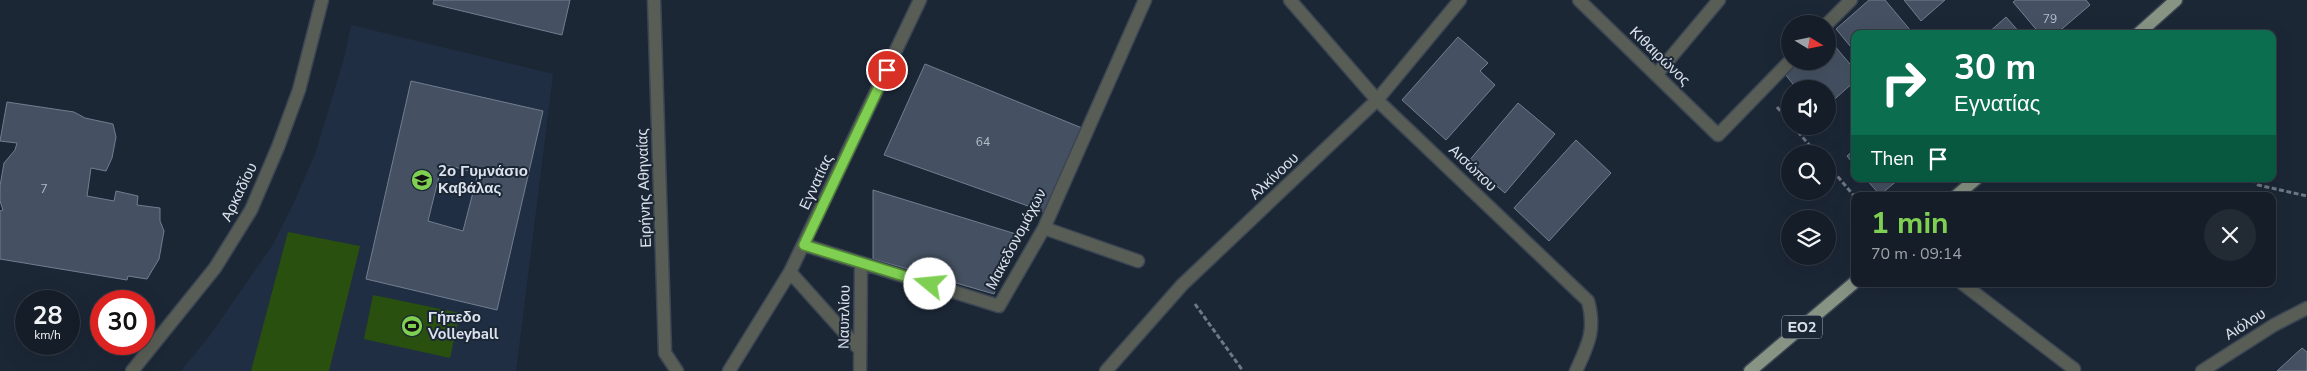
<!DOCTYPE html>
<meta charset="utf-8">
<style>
body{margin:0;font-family:"Nunito Sans",sans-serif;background:#222a34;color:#f1f3f6;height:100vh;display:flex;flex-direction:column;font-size:19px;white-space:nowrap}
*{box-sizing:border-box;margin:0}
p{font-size:16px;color:#9da2a8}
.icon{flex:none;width:28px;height:28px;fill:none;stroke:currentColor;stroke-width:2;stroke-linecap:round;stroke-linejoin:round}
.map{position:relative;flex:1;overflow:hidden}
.panel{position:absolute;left:1851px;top:192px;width:425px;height:95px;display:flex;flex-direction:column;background:#151d28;border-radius:10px;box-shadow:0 5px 20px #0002,0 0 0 1px #343b45}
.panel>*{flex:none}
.banner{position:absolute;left:1851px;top:30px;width:425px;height:152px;border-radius:10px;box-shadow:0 5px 20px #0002,0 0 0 1px #343b45;background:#0b6e4f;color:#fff;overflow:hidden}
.needle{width:32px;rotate:100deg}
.controls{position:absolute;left:1781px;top:15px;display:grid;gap:10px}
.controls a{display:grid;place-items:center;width:55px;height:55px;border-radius:50%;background:#151d28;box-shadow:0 5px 20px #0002,0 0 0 1px #343b45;font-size:25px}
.speed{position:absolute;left:15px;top:290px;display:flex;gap:10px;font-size:25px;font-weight:700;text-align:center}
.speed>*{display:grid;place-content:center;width:65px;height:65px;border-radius:50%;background:#151d28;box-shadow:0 5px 20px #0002,0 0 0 1px #343b45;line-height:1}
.speed small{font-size:12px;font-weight:400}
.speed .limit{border:8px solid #d22;background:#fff;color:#111}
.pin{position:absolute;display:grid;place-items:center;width:42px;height:42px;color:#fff;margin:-21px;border:2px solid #fff;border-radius:50%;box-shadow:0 1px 5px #0007}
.me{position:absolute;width:55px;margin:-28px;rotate:287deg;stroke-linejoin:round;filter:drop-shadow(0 0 4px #0008)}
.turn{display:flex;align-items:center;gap:18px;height:105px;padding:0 20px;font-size:22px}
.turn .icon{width:65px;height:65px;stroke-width:2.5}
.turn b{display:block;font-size:35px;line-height:42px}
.then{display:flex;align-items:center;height:48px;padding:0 20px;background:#0003;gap:10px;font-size:19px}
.round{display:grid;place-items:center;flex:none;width:52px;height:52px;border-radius:26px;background:#222a34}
.headline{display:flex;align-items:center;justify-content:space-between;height:85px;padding:0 20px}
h1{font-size:30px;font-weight:700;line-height:38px;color:#7fd052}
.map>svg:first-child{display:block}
.built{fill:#202e43}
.green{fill:#29500f}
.building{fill:#455162;stroke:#717e90;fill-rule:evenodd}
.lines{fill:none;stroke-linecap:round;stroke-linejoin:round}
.minor-casing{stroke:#3b4553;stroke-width:15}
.primary-casing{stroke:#3b4553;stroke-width:15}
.path{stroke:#6e7784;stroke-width:3;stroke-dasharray:5 2.5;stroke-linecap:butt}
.minor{stroke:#585d55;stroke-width:12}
.primary{stroke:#889483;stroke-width:12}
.route-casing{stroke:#538735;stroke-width:12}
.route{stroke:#7fd052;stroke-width:9}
.labels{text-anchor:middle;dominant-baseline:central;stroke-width:4;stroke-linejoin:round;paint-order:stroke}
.number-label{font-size:12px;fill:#b6beca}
.shield{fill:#1c2736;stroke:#a2aab6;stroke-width:1}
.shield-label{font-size:14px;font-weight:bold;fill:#dbe2ed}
.street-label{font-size:15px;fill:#dbe2ed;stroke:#1c2736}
.poi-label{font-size:15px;font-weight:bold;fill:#dbe2ed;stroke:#1c2736;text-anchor:start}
</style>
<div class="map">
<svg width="2307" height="371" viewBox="0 0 2307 371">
<rect width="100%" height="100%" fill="#1c2736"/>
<path class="built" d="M351,25L553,74L516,371H181L211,334L274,243L293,205L315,154L344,59Z"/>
<path class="green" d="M288,232L360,246L329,371H251Z
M373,295L460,313L450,358L364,339Z"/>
<path class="building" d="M434,0H570L562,35L433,4Z
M1869,0H1885L1911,31L1908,34H1855V52L1836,29Z
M1904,0H1945L1921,21Z
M2016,0H2086L2090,5L2056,34H2040L2013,2Z
M2006,17L2021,34H1987Z
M1458,37L1488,63L1480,71L1495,85L1446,140L1402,100Z
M1828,38L1855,70V81L1828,105V89H1797L1785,74L1800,61H1828Z
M925,64L1082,128L1045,212L884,155Z
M411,81L543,111L497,310L366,279ZM442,164L478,173L463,231L428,221Z
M7,102L74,112L85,118L113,124L116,137L112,158L106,171L91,168L87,196L114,201L116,191L138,196L137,205L160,208V221L164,231L159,259L147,279L128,276L127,280L0,259V211L3,210L0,201V186L4,163L15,150L17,143L0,141Z
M1518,103L1555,134L1505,193L1468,162Z
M1576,140L1611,173L1549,241L1514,208Z
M1855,149V166L1847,156Z
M1866,179H1899L1880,195Z
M873,190L1016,234L994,294L873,259Z
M2302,348L2307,352V371H2277Z"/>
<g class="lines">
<g class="minor-casing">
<path id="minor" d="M654,0L665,353L677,371
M1290,0L1377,100L1588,301C1596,330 1588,345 1576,371
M1579,0L1718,135L1790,61
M1827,24L1851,0
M1656,75L1719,0
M1044,228L1138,261
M804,245L999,306L1044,228L1145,0
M790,272L860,350
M1963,284L2074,369
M132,371L215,268L251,210L278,147L299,90L322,0
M729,371L790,272L920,0
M860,371L861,263
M1106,371L1182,285L1377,100L1460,0
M2202,371L2274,325L2307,308"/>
</g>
<g class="primary-casing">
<path id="primary" d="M2138,34L2176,0
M1956,196L1976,179
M1750,371L1855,282"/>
</g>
<path class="path" d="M1777,107L1790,123
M1793,126L1817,154
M1828,165L1855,197
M2252,179L2258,185L2307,196
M1195,304L1243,371"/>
<use href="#minor" class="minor"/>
<use href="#primary" class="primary"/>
</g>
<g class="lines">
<g class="route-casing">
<path id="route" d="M887,70L804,245L930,284"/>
</g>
<use href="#route" class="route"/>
</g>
<defs>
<g id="school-disc" transform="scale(1.125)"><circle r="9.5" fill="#7fd052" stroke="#1c2736"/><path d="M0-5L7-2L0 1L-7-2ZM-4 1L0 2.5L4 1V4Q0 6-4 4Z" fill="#111"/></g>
<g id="stadium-disc" transform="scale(1.125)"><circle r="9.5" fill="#7fd052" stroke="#1c2736"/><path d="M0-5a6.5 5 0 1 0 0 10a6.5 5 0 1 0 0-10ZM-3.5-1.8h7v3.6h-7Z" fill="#111"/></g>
</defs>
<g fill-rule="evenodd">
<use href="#school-disc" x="422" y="180"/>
<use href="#stadium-disc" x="412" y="326"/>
</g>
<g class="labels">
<g class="number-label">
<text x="2050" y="19">79</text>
<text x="983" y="142">64</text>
<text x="44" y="189">7</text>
</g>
<rect class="shield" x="1782" y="315.5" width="40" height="23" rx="4"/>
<g class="shield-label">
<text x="1802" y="327">ΕΟ2</text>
</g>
<g class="street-label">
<text transform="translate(1660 56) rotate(44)">Κιθαιρώνος</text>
<text transform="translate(1473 168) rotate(44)">Αισώπου</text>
<text transform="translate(1274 176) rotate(-43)">Αλκίνοου</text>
<text transform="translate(816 182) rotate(-65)">Εγνατίας</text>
<text transform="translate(644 188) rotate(-92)">Ειρήνης Αθηναίας</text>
<text transform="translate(239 192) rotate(-64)">Αρκαδίου</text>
<text transform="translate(1016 239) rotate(-62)">Μακεδονομάχων</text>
<text transform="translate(844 317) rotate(-89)">Ναυπλίου</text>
<text transform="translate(2245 324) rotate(-32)">Αιόλου</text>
</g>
<g class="poi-label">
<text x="438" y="171">2ο Γυμνάσιο<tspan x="438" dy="17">Καβάλας</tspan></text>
<text x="428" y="317">Γήπεδο<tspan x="428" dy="17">Volleyball</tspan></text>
</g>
</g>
</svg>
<div class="controls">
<a><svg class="needle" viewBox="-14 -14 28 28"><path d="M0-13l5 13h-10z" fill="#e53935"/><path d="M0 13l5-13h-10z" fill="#9da2a8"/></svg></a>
<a><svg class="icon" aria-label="sound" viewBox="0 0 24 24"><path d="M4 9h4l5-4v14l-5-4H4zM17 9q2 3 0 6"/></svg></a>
<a><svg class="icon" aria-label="search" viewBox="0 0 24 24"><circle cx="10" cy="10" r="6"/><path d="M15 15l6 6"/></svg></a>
<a><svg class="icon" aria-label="layers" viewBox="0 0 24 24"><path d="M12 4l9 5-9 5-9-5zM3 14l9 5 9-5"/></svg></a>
</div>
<div class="speed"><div>28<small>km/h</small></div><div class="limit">30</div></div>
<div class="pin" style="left:887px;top:70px;background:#d93025"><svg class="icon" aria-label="arrive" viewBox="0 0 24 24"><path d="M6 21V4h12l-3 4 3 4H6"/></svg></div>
<svg class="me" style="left:930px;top:284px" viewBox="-20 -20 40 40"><circle r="19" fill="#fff"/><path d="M0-13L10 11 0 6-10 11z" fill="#7fd052"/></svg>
<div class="banner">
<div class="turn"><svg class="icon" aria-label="right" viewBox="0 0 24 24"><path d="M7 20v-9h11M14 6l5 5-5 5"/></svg><div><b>30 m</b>Εγνατίας</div></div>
<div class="then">Then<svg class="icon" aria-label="arrive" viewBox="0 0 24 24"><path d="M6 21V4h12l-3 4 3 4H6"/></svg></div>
</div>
<section class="panel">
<div class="headline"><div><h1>1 min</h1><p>70 m · 09:14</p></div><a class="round"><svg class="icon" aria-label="close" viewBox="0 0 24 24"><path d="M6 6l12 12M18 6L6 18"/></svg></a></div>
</section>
</div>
